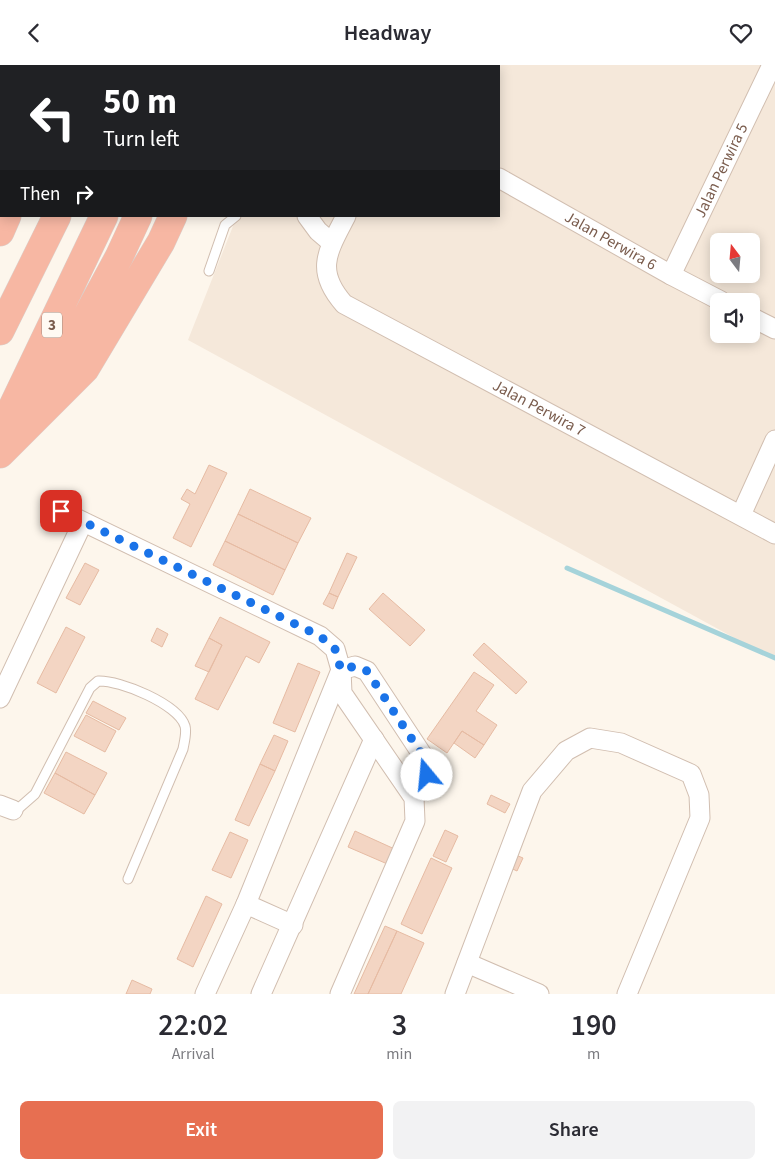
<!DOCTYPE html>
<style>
body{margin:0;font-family:"Source Sans 3",sans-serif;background:#f2f2f3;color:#2b2b33;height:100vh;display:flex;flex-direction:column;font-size:19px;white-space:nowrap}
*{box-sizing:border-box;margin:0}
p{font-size:16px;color:#7c7c81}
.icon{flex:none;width:28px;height:28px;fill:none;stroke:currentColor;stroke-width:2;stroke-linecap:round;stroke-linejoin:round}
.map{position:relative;height:929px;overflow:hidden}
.details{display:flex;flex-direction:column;background:#fff;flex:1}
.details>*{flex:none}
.top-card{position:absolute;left:0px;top:0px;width:500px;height:152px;box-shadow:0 2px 12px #0003;background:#202124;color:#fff;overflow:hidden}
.needle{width:32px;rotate:344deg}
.tools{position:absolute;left:710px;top:168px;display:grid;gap:10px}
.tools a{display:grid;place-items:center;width:50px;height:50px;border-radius:8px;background:#fff;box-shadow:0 2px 12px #0003;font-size:25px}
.pin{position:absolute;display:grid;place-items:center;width:42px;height:42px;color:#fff;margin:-21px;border-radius:10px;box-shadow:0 2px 8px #0006}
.me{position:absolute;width:55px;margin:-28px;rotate:343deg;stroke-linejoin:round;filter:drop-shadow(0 0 4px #0008)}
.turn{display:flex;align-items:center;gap:18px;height:105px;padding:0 20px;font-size:22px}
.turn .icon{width:65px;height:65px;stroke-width:2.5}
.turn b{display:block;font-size:35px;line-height:42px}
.then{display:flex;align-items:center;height:48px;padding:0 20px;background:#0003;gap:10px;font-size:19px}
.eta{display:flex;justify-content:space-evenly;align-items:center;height:85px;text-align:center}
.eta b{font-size:30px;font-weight:600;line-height:35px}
.button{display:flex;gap:10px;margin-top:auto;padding:10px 20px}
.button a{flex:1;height:58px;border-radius:8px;background:#e76f51;color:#fff;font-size:20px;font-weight:600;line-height:58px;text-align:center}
.button a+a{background:#f2f2f3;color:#2b2b33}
header{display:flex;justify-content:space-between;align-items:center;height:65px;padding:0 20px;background:#fff;font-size:22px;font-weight:600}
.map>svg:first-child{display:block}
.residential{fill:#f5e8da;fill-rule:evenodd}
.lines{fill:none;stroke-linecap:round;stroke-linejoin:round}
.stream{stroke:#a5d3da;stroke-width:5}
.building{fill:#f3d5c3;stroke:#e6bba3}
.lane-casing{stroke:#d1beb0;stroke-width:11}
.street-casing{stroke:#d1beb0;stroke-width:21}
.highway-casing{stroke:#dad1cd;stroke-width:29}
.lane{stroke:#fff;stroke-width:9}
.street{stroke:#fff;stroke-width:19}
.highway{stroke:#f7b7a3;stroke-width:28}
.route{stroke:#1a73e8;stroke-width:9;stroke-dasharray:0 16.2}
.labels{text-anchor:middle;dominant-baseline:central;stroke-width:4.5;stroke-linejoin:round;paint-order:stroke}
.shield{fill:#fffaf3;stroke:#a28b7f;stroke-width:1}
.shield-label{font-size:15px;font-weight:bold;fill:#7a5c4d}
.street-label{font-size:16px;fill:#7a5c4d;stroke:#fffaf3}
</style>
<header><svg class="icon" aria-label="back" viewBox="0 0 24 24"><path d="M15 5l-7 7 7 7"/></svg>Headway<svg class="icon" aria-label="heart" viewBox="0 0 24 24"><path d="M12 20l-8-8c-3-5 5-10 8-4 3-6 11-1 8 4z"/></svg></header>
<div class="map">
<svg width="775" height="929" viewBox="0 0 775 929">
<rect width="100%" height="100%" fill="#fdf6ec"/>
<path class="residential" d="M327,0H775V595L188,275L237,151H499V1H325ZM719,176H751V209H719ZM719,236H751V269H719Z"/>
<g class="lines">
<path class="stream" d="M567,503L775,593"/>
</g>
<path class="building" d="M209,400L227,408L191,482L173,473L190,439L181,434L187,424L195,429Z
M250,424L311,453L298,478L238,449Z
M238,449L298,478L285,505L225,476Z
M225,476L285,505L273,530L213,500Z
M347,488L357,492L338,532L329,528Z
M85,498L99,505L80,540L66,533Z
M329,528L338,532L333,544L323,539Z
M383,528L425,565L410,581L369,544Z
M220,552L270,577L259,598L246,591L218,645L195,634L222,580L209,573Z
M66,562L85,572L56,628L37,618Z
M157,563L168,569L162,582L151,576Z
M209,573L222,580L209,607L195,601Z
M484,578L527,617L516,629L473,590Z
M298,598L320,607L295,667L273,658Z
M474,607L494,620L476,646L497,660L484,680L462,666L447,688L427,674Z
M93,636L126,653L119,665L86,648Z
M86,650L116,666L105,687L74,671Z
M462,666L484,680L475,693L454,678Z
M274,670L288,676L275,706L260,699Z
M66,687L107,708L95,730L55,708Z
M260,699L275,706L249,761L235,755Z
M55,708L95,730L84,749L44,728Z
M491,730L510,739L505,748L487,739Z
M445,765L458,771L446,797L433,791Z
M355,766L399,786L392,801L348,782Z
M230,767L248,775L231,813L212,805Z
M511,788L523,793L517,806L506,801Z
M431,793L452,803L422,869L401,859Z
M206,831L222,839L193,902L177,894Z
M385,861L397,866L368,929H354Z
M397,866L424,878L401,929H368Z
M132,915L152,924L150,929H126Z"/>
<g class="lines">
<g class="lane-casing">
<path id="lane" d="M209,206L225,160L236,151
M13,745L19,743L35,729L90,623L98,616C120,615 178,639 185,661C187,668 184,678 183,684L128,814"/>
</g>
<g class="street-casing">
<g id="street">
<path d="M42,1L43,0"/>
<path d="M0,76H1"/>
<path id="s1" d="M499,113L671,210L721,236"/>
<path d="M307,151L318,166L332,178"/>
<path id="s2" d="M346,151C328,186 314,205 344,239L775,469"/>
<path id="s3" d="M671,210L772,0"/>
<path d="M751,252L775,264"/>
<path d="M61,446L320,571L335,584L341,605L342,628L414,733L415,756L340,929"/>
<path d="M741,450L775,375"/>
<path d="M0,633L83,457"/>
<path d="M0,740L13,745"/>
<path d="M246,839L293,860"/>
<path d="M467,898L539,929"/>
<path d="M205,929L246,839L341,605L355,601L367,606L423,691L427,710L414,733"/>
<path d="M261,929L374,674"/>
<path d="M455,929L532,726L566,686L590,673L621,678L691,709L699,730L700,753L627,929"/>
</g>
</g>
<g class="highway-casing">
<path id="highway" d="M73,1V0
M131,1L132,0
M176,1L177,0
M211,1V0
M242,1V0
M279,1L280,0
M0,167L7,151
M0,266L57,151
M37,333L60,301L119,192L138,151
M0,368L104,151
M0,389L85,304L161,177L173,151"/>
</g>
<use href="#lane" class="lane"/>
<use href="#street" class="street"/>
<use href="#highway" class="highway"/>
</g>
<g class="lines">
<path class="route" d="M61,446L320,571L335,584L341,605L355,601L367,606L423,691L427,710"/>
</g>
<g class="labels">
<rect class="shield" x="42" y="247.5" width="20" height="25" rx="4"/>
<g class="shield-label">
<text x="52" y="260">3</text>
</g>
<g class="street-label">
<text stroke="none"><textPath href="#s3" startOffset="116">Jalan Perwira 5</textPath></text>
<text stroke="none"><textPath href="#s1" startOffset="128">Jalan Perwira 6</textPath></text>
<text stroke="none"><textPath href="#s2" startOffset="318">Jalan Perwira 7</textPath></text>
</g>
</g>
</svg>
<div class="tools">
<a><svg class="needle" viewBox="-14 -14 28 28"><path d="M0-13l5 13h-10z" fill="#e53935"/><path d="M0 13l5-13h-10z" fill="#7c7c81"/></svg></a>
<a><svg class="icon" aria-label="sound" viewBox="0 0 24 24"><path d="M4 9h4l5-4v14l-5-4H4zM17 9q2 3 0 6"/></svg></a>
</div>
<div class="pin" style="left:61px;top:446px;background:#d93025"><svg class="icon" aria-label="arrive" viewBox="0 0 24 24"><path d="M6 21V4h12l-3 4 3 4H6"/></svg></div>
<svg class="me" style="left:427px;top:710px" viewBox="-20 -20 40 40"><circle r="19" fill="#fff"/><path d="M0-13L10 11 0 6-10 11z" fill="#1a73e8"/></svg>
<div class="top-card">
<div class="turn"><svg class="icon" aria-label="left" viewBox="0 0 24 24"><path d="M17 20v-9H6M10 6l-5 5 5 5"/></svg><div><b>50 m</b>Turn left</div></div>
<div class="then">Then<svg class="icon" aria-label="right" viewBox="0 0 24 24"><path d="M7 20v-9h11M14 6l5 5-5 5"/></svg></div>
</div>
</div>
<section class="details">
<div class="eta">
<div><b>22:02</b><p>Arrival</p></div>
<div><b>3</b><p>min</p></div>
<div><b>190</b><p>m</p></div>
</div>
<div class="button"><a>Exit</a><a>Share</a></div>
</section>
